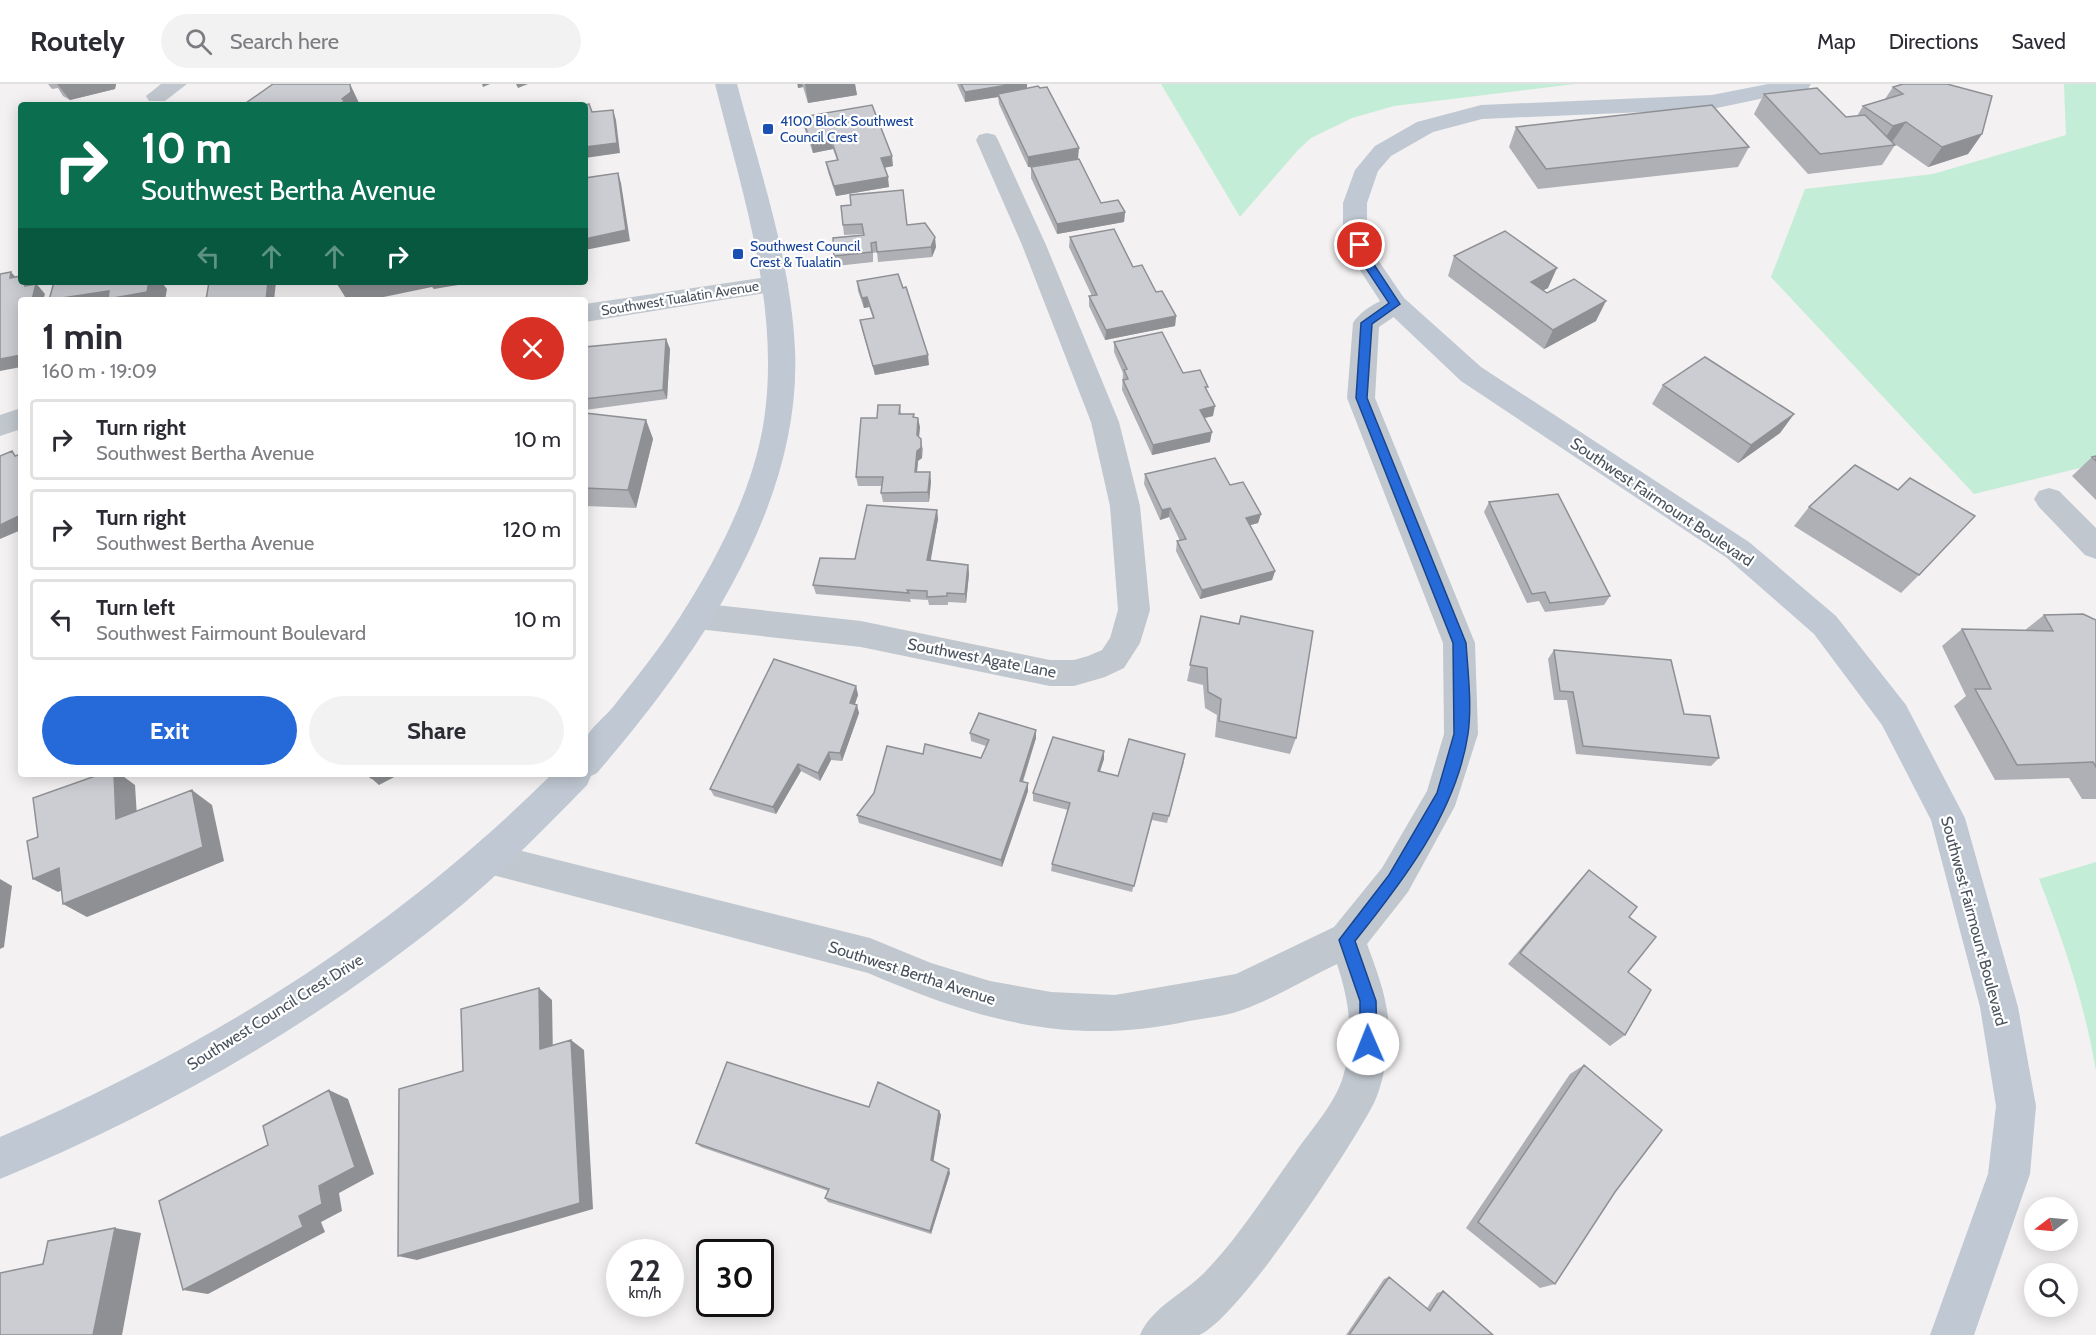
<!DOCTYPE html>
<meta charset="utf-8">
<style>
body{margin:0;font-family:Cabin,sans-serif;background:#f2f2f3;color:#2b2b33;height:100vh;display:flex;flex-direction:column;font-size:22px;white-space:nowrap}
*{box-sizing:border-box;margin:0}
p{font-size:20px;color:#7c7c81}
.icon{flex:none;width:33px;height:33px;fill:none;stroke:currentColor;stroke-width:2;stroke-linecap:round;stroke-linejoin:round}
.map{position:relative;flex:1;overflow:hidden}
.panel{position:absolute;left:18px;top:213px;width:570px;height:480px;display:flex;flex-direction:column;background:#fff;border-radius:6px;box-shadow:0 3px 15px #0003}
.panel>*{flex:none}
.banner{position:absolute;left:18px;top:18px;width:570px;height:183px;border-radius:6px;box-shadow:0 3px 15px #0003;background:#0b6e4f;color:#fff;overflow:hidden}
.needle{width:39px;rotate:254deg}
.fabs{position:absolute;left:2024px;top:1113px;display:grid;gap:12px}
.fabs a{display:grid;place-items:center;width:54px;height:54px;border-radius:50%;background:#fff;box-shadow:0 3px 15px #0003;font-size:30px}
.speed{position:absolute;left:606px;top:1155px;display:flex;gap:12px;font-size:30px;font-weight:700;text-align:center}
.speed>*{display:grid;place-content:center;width:78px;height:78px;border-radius:50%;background:#fff;box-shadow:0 3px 15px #0003;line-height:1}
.speed small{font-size:15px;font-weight:400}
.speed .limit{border:3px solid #111;border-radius:9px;background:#fff;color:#111}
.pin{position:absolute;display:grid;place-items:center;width:51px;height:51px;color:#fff;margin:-26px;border:3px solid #fff;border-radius:50%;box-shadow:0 2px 6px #0007}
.me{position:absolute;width:66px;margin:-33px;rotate:359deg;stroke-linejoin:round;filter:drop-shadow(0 0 4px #0008)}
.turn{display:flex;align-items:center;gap:21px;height:126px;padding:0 24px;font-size:27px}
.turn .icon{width:78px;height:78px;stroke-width:2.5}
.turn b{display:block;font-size:42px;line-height:51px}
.lanes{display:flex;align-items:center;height:57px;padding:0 24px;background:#0003;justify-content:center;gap:30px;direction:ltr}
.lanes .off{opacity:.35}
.round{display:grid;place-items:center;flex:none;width:63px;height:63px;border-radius:32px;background:#f2f2f3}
.summary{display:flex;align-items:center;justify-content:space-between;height:102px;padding:0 24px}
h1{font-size:36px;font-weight:700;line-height:45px}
.cta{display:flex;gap:12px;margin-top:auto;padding:12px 24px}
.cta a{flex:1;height:69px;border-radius:36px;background:#266ad9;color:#fff;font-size:24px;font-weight:700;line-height:69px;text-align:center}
.cta a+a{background:#f2f2f3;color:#2b2b33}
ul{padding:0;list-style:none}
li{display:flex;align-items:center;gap:18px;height:81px;margin:0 12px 9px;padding:0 12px;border:3px solid #e1e1e2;border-radius:6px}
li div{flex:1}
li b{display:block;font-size:22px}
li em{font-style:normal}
header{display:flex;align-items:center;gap:36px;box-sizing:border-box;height:84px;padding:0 30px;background:#fff;border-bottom:2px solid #e1e1e2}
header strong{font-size:28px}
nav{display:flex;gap:33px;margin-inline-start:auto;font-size:21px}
.search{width:420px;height:54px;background:#f2f2f3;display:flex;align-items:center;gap:15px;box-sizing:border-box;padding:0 21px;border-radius:33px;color:#7c7c81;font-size:22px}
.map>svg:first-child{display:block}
.green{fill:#c3edd6}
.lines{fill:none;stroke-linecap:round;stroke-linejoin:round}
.street{fill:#c0c7ce;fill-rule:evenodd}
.secondary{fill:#c0c8d3;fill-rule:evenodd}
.wall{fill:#afb0b5}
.shaded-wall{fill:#8e9094}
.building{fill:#cbcdd3;stroke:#8e9094;stroke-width:1.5}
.route{fill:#266ad9;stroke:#19458d;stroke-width:1.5}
.transit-dot{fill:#1a4fb4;stroke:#fff;stroke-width:2}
.labels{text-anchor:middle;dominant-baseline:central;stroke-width:4.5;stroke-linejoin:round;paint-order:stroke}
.far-transit-label{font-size:14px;fill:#164399;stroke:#fff;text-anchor:start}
.far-street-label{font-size:14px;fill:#4a535d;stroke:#fff}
.street-label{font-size:16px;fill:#4a535d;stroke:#fff}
</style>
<header>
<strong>Routely</strong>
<div class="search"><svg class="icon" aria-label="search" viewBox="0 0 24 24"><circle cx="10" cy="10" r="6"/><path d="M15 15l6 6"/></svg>Search here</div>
<nav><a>Map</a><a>Directions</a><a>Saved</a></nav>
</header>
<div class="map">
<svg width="2096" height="1251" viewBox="0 0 2096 1251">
<rect width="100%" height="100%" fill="#f3f1f1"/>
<path class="green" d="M1161,0H1575L1394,22L1352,34L1311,54L1298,66L1240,133Z
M2064,0H2096V380L1974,410L1771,193L1805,105L1933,90L2066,51Z
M2096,778V987C2085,921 2064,858 2039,795Z"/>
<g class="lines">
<path class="street" d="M161,0H187L165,17H149L146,12Z
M987,49L995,51L998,56L1046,161L1119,338L1140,422L1150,526L1140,559L1124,584L1105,593L1074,602H1050L861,563L697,545L686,541L681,532L686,523L697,519L861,537L1050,576H1074L1088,572L1102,566L1110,554L1118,526L1110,422L1091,338L1022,161L976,56L979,51Z
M775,192L784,194L788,200L784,206L585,238V220Z
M1395,212L1404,214L1408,220L1404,226L1379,243L1375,314L1475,559L1478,650L1455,722L1408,808L1367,860C1379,893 1392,925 1388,961C1386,980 1382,1002 1374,1019C1352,1062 1239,1235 1199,1251C1188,1251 1154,1251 1140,1251C1151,1224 1183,1210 1204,1189C1239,1153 1266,1109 1295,1069C1310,1047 1333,1022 1342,996C1355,955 1350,920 1337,880C1306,895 1275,914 1242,926C1226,932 1207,934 1189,937C1069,963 978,936 868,889L477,787L472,775L477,763L490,759L870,854L931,879L990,897L1051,908L1115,911L1236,890L1334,843L1382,784L1427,707L1444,650L1443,559L1347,314L1353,239C1361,226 1381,215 1395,212Z
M21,324V345L0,352V331Z
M2049,404L2059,407L2096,444V475L2085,471L2039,423L2034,415L2039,407Z"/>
<path class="secondary" d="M715,0H737C760,87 791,176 795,266C802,424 695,575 597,689L591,692L587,701C547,742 507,783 463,820C324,935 166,1026 0,1095V1053C207,964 392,849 552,690H585C585,680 582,662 586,654C591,643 605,633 613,623C636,594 660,564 680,533C720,470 759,395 766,320C777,212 741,104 715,0Z
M1768,0H1811L1808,5L1712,25L1482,35L1433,48L1391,72L1378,87L1367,119V148L1376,173L1404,214L1481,283L1749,458L1836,532L1906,621L1965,734L2018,923L2036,1022L2030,1090L1974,1251H1930L1988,1090L1996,1022L1980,923L1931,736L1882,641L1814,550L1727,474L1461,297L1386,226L1352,174L1343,148V119L1355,86L1375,62L1417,38L1481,21L1712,11Z"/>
</g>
<path class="wall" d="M48,0H116L115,5L70,16L63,12L58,4L52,5Z
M797,0H855L857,11L808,19L803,3L798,4Z
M957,0H1027V4L1078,75L1028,83L999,20L998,13L965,18Z
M1893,3L1982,50L1968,70L1928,83L1892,58L1895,61L1882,81L1808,90L1754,30L1764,10L1846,33L1857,32L1863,22L1885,15Z
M802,33L893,82L884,84L889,103L836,112L828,88L826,78L837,76L833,65L813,69L804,43Z
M1516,43L1749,63L1738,83L1538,105L1509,63Z
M1031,83L1101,119L1125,128L1124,138L1057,150L1031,94Z
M841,122L907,141L936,163L932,173L878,178L877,168L873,169V178L836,182L834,172L864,151L863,150L844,151Z
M1070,153L1133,183L1176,232L1175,242L1105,256L1089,222V212H1092L1069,163Z
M1454,172L1548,204L1543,206L1596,237L1544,265L1448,192Z
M857,197L929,281L875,291L862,246L860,236L873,234L869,223L864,224L858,207Z
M666,255L670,265L667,315L585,326V263Z
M1114,258L1183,289L1207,308L1213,332L1205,334L1210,358L1152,371L1122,306L1123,289L1114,268Z
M1663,301L1794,330L1780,349L1738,379L1652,320Z
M900,321L901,330L914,333L920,343L919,353L923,365L922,374L918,377L917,388L931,397L929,418H883L881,409L882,402H858L856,393L877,334Z
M585,329L646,336L653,355L636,424L585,422Z
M2096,372V416L2072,392L2092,373Z
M1145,390L1230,401L1261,430L1258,439L1250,441L1275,487L1272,496L1200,515L1176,467L1177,457H1180L1169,433L1160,436L1144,400Z
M1898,406L1919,491L1901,509L1794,442L1809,423Z
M1489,418L1610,512L1604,521L1545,528L1539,517L1527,519L1484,428Z
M937,426L938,435L930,477L968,481L969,490L966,519L948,518V521H929L928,516L910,515L911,518L816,510L813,501Z
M2044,531L2096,536V715H2082L2069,694L1995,696L1954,622L1966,612L1942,562L1962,545L2025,546Z
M1201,532L1296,654L1290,670L1215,653L1217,631L1205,624L1203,601L1187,597Z
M1554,566L1684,630L1719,674L1711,682L1576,670L1567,616H1554L1548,575Z
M856,602L858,611L855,620L859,629L842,677L831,676L820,697L801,687L776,730L714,712L710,705Z
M1036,646V654L1023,698L1028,699V707L1002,783L859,739L857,731L923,670L981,674L986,662L971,657L970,649Z
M1104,675L1100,688L1118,692L1184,678L1167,739L1152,736L1132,808L1051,787L1052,780L1068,726L1033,717V709Z
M1589,786L1628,888L1625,951L1610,962L1508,880L1576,800Z
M1584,981L1615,1108L1555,1200L1540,1204L1466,1144L1570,990Z
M869,1023L939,1027L941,1031L933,1077L950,1089L931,1150L828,1118L825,1114L828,1107L701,1063L696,1059Z
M1389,1193L1427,1224L1437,1209L1443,1207L1493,1251H1346L1384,1195Z"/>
<path class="shaded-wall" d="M57,0H116L115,5L70,16Z
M350,0L360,21H338L342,15Z
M482,0H490L483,3Z
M516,0H528L518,4Z
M798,0H802L803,3L798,4Z
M805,0H855L857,11L808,19Z
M1014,0H1027V8L998,10V13L965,18V8Z
M613,26L616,36L620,69L585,74V63Z
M1906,38L1892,58L1880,62L1893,42Z
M1982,50L1968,70L1928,83L1942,63Z
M831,55L833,65L813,69L811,59Z
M1079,64L1078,75L1028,83V73Z
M892,72L893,82L882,84L881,74Z
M618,89L621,99L630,157L585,166V155Z
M888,93L889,103L836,112L834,102Z
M1125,128L1124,138L1057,150V140Z
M935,153L936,163L932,173L931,163Z
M1557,184L1548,204L1522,217L1531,198Z
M11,188L20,198L10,194Z
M26,198H35L45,210L43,216H32L25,202Z
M149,198H163V200L167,205L165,216H52Z
M268,198H276L274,216H266Z
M349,198H476L434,205L432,203L369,216H347L337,200Z
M867,213L869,223L864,224L862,214Z
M1606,217L1596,237L1544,265L1553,246Z
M1176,232L1175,242L1105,256L1106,246Z
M666,255L670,265L667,315L663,306Z
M21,271V283L0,287V275Z
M928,271L929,281L875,291L873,282Z
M1215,322L1213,332L1199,335L1200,326Z
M1794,330L1780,349L1738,379L1751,361Z
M918,334L920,343L918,361L917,351Z
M646,336L653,355L636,424L628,406Z
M1212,348L1210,358L1152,371L1153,361Z
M921,355L922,374L918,377L916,398L915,388L917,367Z
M930,388L931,397L929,418L928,408Z
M1170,424L1169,433L1160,436L1162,426Z
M937,426L938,435L929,486L927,476Z
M1261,430L1258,439L1244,443L1246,434Z
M21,431V446L0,455V441Z
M968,481L969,490L966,519L965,510Z
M1275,487L1272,496L1200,515L1202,506Z
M856,602L858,611L852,628L850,619Z
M857,621L859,629L842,677L840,669Z
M1036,646V654L1020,705V697Z
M1104,667V675L1097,695L1098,687Z
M829,668L831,676L820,697L818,689Z
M798,680L801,687L776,730L773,723Z
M114,690H120L135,701L138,749L116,735Z
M378,690H400L379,701L371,694Z
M1028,699V707L1002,783L1001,776Z
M192,706L212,721L224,777L87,833L63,820Z
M59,784L82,797L58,808L33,795Z
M0,795L12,802L4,863L0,865Z
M539,904L552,916L553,975L540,965Z
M571,956L584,966L593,1125L417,1176L398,1172Z
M329,1006L348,1015L374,1090L339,1109L342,1127L321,1138L325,1148L208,1210L183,1206L299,1132L319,1102Z
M939,1027L941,1031L933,1080L931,1076Z
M949,1085L950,1089L931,1150L930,1147Z
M115,1144L141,1149L122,1251H93Z"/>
<path class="building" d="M273,0H350L351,8L342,15L345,17L338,21H243Z
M961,0H1014L965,8Z
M1903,0H1947L1992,12L1982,50L1942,63L1906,38L1893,42L1863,22L1903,10L1893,3Z
M1038,2L1040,4L1047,3L1079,64L1028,73L998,10Z
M1817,4L1846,33L1865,31L1895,61L1820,70L1764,10Z
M589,20L592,28L613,26L617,59L585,63V21Z
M872,21L892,72L881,74L888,93L834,102L826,78L838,76L831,55L811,59L802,33Z
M1712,21L1749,63L1546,85L1516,43Z
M1079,75L1101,119L1118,116L1125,128L1057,140L1031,83Z
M618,89L626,146L585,155V94Z
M903,106L907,141L925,139L935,153L931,163L877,168L876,158L871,159L872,168L834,172L833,154L864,151L862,140L843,141L841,122L851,121L850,111Z
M1114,145L1133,183L1142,181L1156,208L1162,207L1176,232L1106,246L1089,212L1097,211L1070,153Z
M1505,147L1557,184L1531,198L1547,209L1574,195L1606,217L1553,246L1454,172Z
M11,188L10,194L21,192V198H26L25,202L36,200L32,216H21V271L0,275V190Z
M898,190L903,204L906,203L928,271L873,282L860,236L874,234L867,213L862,214L857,197Z
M54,198H149L147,208L108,215L109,207L49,216Z
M209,198H268L266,216H206Z
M337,198H349L337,200Z
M1162,248L1183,289L1200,286L1208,303H1205L1215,322L1200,326L1212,348L1153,361L1123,296L1128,295L1124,286L1127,285L1114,258Z
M666,255L663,306L585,315V263Z
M1705,273L1794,330L1751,361L1663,301Z
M878,321H900L899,330H914L913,333L918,334L917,351L921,355V364L917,367L915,388H930L928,408L881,409L883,393H856L861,334H877Z
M585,329L646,336L628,406L585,404Z
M12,367L15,372L21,370V431L0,441V372Z
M2096,372V377L2092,373Z
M1215,374L1230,401L1243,398L1261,430L1246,434L1275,487L1202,506L1177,457L1186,455L1170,424L1162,426L1145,390Z
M1855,381L1898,406L1910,394L1975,432L1919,491L1809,423Z
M1558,410L1610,512L1550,519L1545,508L1532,510L1489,418Z
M867,421L937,426L927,476L968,481L965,510L947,509V512L927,513V507L907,506L909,509L813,501L820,474L855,475Z
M2083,530L2096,536V683L2093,678L2017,681L1975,605H1991L1962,545L2053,547L2044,531Z
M1201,532L1239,540L1241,532L1313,547L1296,654L1219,637L1221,615L1208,608L1207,584L1190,581Z
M1554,566L1671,576L1684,630L1710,632L1719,674L1583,662L1573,608L1560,607Z
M774,575L856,602L850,619L857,621L840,669L829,668L818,689L798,680L773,723L710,705Z
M979,629L1036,646L1020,697L1028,699L1001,776L857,731L874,709L887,662L923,670L925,660L981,674L989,656L970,649Z
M1053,653L1104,667L1098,687L1118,692L1129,655L1185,670L1169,732L1153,729L1134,802L1052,780L1070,719L1033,709Z
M101,690H114L116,735L192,706L203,763L63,820L59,784L33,795L27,757L38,753L33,714Z
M368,690H378L371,694Z
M1589,786L1637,823L1629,833L1656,853L1628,888L1651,906L1625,951L1520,869Z
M539,904L540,965L571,956L580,1119L398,1172L399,1005L463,987L461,925Z
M727,978L869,1023L878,998L939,1027L931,1076L949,1085L930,1147L825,1114L829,1105L696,1059Z
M1584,981L1662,1046L1615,1108L1555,1200L1478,1138Z
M329,1006L355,1083L319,1102L322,1120L299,1132L303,1143L183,1206L159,1117L268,1061L263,1042Z
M115,1144L93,1251H0V1189L43,1180L48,1157Z
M1389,1193L1430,1227L1443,1207L1493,1251H1349Z"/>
<path class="route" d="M1360,157L1365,161L1369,173L1400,220L1372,240L1367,314L1466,559C1468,588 1472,621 1468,650C1456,729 1403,797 1355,857L1376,917L1377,960L1374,966L1368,968L1363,966L1360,960V917L1339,856L1389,791L1437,709L1454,650L1453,559L1356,314L1361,239L1389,219L1359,174L1355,161Z"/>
<g class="transit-dot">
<rect x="762" y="39" width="12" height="12" rx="3"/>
<rect x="732" y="164" width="12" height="12" rx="3"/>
</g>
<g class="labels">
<g class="far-transit-label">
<text x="780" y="37">4100 Block Southwest<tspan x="780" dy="16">Council Crest</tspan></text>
<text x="750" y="162">Southwest Council<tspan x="750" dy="16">Crest &amp; Tualatin</tspan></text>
</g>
<g class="far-street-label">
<text transform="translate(680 214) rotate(-9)">Southwest Tualatin Avenue</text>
</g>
<g class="street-label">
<text transform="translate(1662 418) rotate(34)">Southwest Fairmount Boulevard</text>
<text transform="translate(982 574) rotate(11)">Southwest Agate Lane</text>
<text transform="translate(1974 837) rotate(75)">Southwest Fairmount Boulevard</text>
<text transform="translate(912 889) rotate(18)">Southwest Bertha Avenue</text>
<text transform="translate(275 928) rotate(-32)">Southwest Council Crest Drive</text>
</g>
</g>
</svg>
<div class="fabs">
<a><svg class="needle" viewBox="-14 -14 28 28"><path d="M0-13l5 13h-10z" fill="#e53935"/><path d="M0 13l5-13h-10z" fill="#7c7c81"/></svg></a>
<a><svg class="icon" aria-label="search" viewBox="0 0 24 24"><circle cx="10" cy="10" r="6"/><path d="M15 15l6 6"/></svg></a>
</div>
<div class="speed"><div>22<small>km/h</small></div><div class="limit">30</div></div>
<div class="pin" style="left:1360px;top:161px;background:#d93025"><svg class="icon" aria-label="arrive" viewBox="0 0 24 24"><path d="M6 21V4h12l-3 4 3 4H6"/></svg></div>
<svg class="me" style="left:1368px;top:960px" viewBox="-20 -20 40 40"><circle r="19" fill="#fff"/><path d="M0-13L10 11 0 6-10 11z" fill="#266ad9"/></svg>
<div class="banner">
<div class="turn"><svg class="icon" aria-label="right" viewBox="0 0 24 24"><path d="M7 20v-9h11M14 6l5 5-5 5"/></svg><div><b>10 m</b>Southwest Bertha Avenue</div></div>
<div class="lanes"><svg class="icon off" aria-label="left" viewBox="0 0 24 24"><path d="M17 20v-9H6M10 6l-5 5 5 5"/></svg><svg class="icon off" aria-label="ahead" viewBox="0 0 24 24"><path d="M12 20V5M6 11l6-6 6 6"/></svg><svg class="icon off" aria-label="ahead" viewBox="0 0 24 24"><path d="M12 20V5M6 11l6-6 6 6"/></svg><svg class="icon" aria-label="right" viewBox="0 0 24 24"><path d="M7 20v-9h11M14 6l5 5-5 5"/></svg></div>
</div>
<section class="panel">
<div class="summary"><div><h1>1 min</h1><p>160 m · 19:09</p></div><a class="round" style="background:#d93025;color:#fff"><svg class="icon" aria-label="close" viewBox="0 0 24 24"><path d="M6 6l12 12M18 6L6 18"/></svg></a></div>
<ul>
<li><svg class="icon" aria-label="right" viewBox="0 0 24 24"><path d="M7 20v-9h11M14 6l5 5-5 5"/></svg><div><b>Turn right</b><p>Southwest Bertha Avenue</p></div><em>10 m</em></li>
<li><svg class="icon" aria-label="right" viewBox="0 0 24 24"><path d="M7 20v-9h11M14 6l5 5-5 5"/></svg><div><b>Turn right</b><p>Southwest Bertha Avenue</p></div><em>120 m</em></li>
<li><svg class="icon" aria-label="left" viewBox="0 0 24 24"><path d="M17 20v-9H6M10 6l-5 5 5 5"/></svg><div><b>Turn left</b><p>Southwest Fairmount Boulevard</p></div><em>10 m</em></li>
</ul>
<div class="cta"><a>Exit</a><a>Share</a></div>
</section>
</div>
